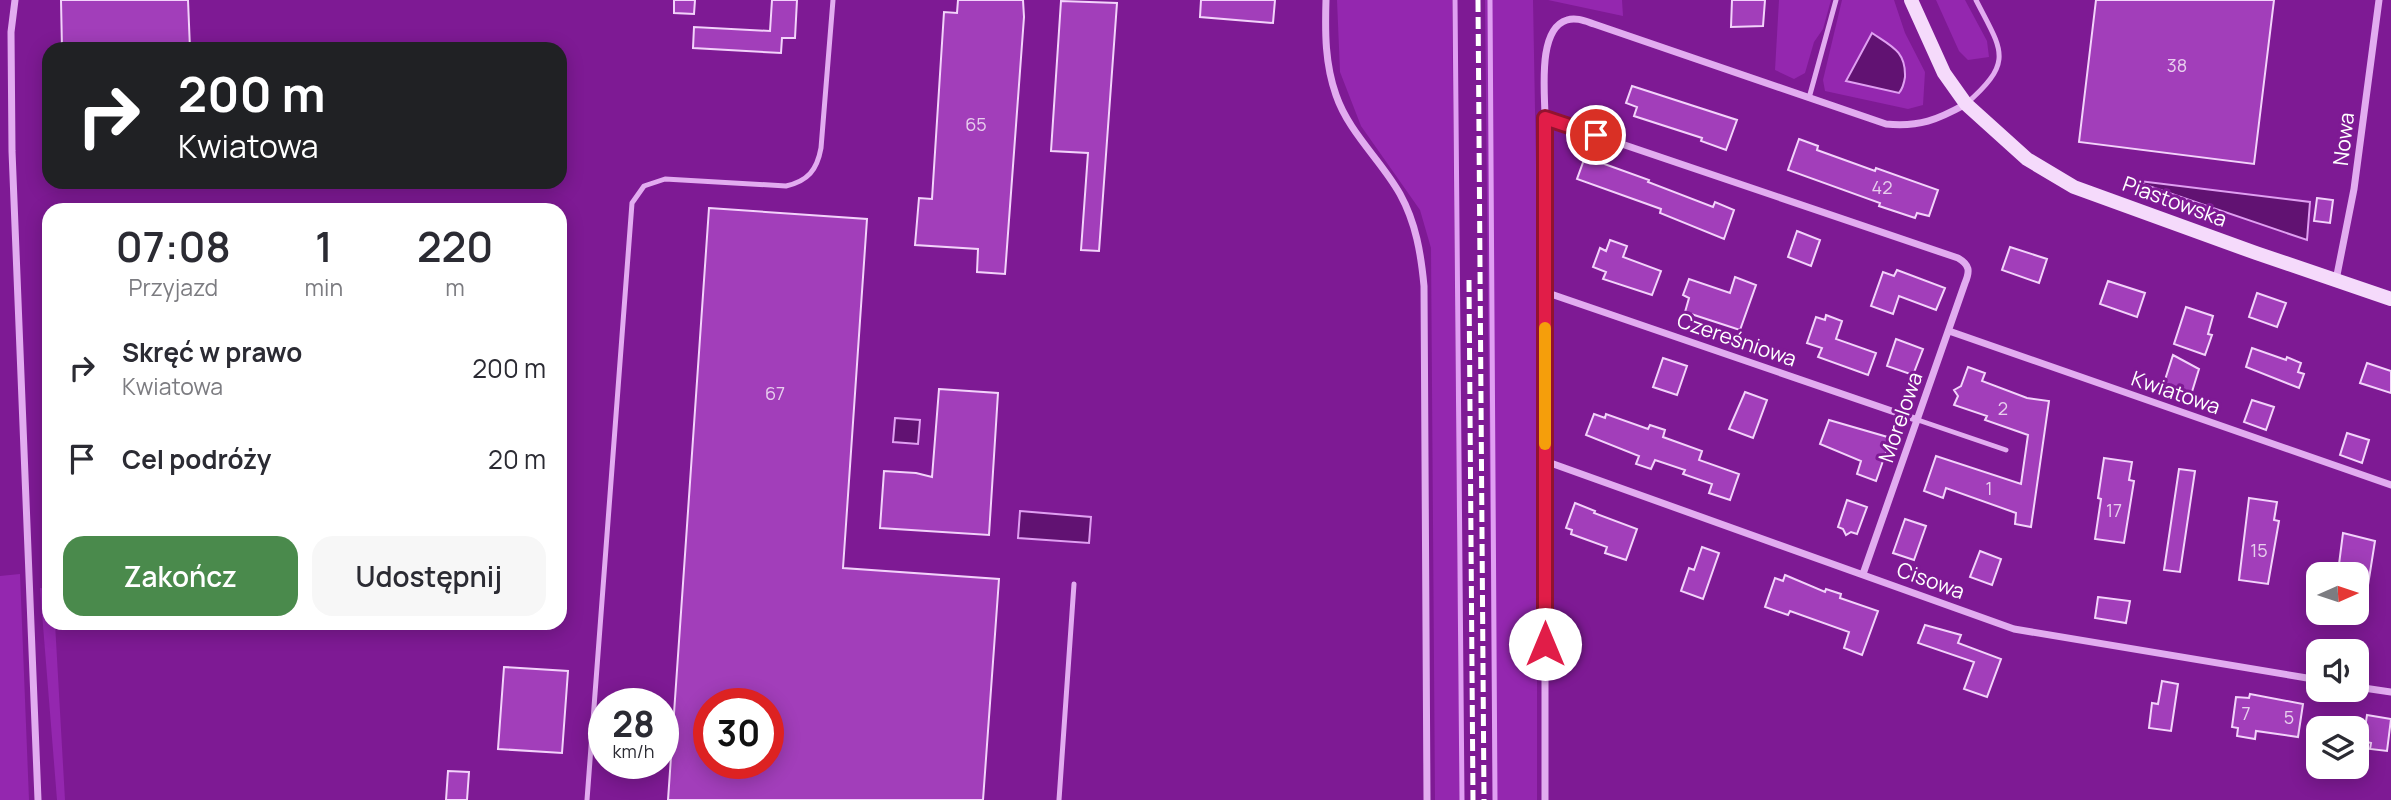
<!DOCTYPE html>
<html lang="pl">
<meta charset="utf-8">
<style>
body{margin:0;font-family:Manrope,sans-serif;background:#f7f7f7;color:#2b2b33;height:100vh;display:flex;flex-direction:column;font-size:26px;white-space:nowrap}
*{box-sizing:border-box;margin:0}
p{font-size:23px;color:#7c7c81}
.icon{flex:none;width:38px;height:38px;fill:none;stroke:currentColor;stroke-width:2;stroke-linecap:round;stroke-linejoin:round}
.map{position:relative;flex:1;overflow:hidden}
.sheet{position:absolute;left:42px;top:203px;width:525px;height:427px;display:flex;flex-direction:column;background:#fff;border-radius:21px;box-shadow:0 4px 18px #0003}
.sheet>*{flex:none}
.banner{position:absolute;left:42px;top:42px;width:525px;height:147px;border-radius:21px;box-shadow:0 4px 18px #0003;background:#202124;color:#fff;overflow:hidden}
.needle{width:46px;rotate:87deg}
.controls{position:absolute;left:2306px;top:562px;display:grid;gap:14px}
.controls a{display:grid;place-items:center;width:63px;height:63px;border-radius:14px;background:#fff;box-shadow:0 4px 18px #0003;font-size:35px}
.speed{position:absolute;left:588px;top:688px;display:flex;gap:14px;font-size:35px;font-weight:700;text-align:center}
.speed>*{display:grid;place-content:center;width:91px;height:91px;border-radius:50%;background:#fff;box-shadow:0 4px 18px #0003;line-height:1}
.speed small{font-size:18px;font-weight:400}
.speed .limit{border:10px solid #d22;background:#fff;color:#111}
.pin{position:absolute;display:grid;place-items:center;width:60px;height:60px;color:#fff;margin:-30px;border:4px solid #fff;border-radius:50%;box-shadow:0 2px 7px #0007}
.me{position:absolute;width:77px;margin:-38px;rotate:0deg;stroke-linejoin:round;filter:drop-shadow(0 0 5px #0008)}
.turn{display:flex;align-items:center;gap:24px;height:147px;padding:0 21px;font-size:32px}
.turn .icon{width:91px;height:91px;stroke-width:2.5}
.turn b{display:block;font-size:49px;line-height:60px}
.eta{display:flex;justify-content:space-evenly;align-items:center;height:119px;text-align:center}
.eta b{font-size:42px;font-weight:600;line-height:49px}
.primary-button{display:flex;gap:14px;margin-top:auto;padding:14px 21px}
.primary-button a{flex:1;height:80px;border-radius:21px;background:#4a8a4c;color:#fff;font-size:28px;font-weight:600;line-height:80px;text-align:center}
.primary-button a+a{background:#f7f7f7;color:#2b2b33}
ul{padding:0;list-style:none}
li{display:flex;align-items:center;gap:21px;height:91px;padding:0 21px}
li div{flex:1}
li b{display:block;font-size:26px}
li em{font-style:normal}
.map>svg:first-child{display:block}
.green{fill:#9427af}
.water{fill:#611272;stroke:#e09ff2;stroke-width:2}
.lines{fill:none;stroke-linecap:round;stroke-linejoin:round}
.stream{stroke:#e09ff2;stroke-width:5}
.building{fill:#a23eba;stroke:#f3d3fb;stroke-width:2;fill-rule:evenodd}
.lane{stroke:#e2acf0;stroke-width:5}
.street{stroke:#e2acf0;stroke-width:7}
.secondary{stroke:#f5dafb;stroke-width:14}
.rail{stroke:#fff;stroke-width:5;stroke-dasharray:12 5;stroke-linecap:butt}
.route-casing{stroke:#92132f;stroke-width:18}
.route{stroke:#e11d48;stroke-width:12}
.slow{stroke:#f59e0b;stroke-width:12}
.labels{text-anchor:middle;dominant-baseline:central;stroke-width:6;stroke-linejoin:round;paint-order:stroke}
.number-label{font-size:18px;fill:#e8cfee}
.street-label{font-size:21px;fill:#fff;stroke:#7e1a94}
</style>
<div class="map">
<svg width="2391" height="800" viewBox="0 0 2391 800">
<rect width="100%" height="100%" fill="#7e1a94"/>
<path class="green" d="M1337,0H1452L1460,800H1435L1431,248L1420,210L1361,126L1340,72Z
M1485,0H1533L1537,219V800H1493Z
M1548,0H1622L1623,16Z
M1779,0H1831L1823,29L1814,42L1805,73L1794,79L1775,70Z
M1842,0H1894L1905,33L1925,72L1923,105L1908,109L1825,91L1823,80Z
M1936,0H1965L1987,41L1989,57L1968,60L1959,51Z
M20,574L29,800H0V576Z
M40,588L49,589V623H55L65,800H57Z"/>
<path class="water" d="M1872,33C1891,46 1906,51 1905,77C1904,84 1903,88 1899,93L1846,81Z
M2131,180L2310,202L2307,240Z
M895,418L920,420L918,444L893,442Z
M1020,511L1091,517L1089,543L1018,538Z"/>
<g class="lines">
<path class="stream" d="M1455,0L1462,800
M1490,0L1495,800"/>
</g>
<path class="building" d="M61,0H188L190,49H62Z
M674,0H695L694,14L674,13Z
M772,0H797L795,38H782L781,53L693,48L694,27L770,31Z
M958,0H1023L1024,17L1005,274L977,272L978,249L915,245L919,198L932,199L944,12L957,13Z
M1201,0H1275L1273,23L1200,17Z
M1732,0H1765L1763,26L1731,27Z
M2096,0H2274L2254,164L2079,142Z
M1061,1L1117,3L1099,251L1081,250L1088,153L1051,151Z
M1632,86L1737,120L1726,150L1701,141L1702,138L1634,116L1637,107L1626,103Z
M1799,139L1818,146L1817,150L1875,171L1876,168L1938,190L1929,216L1917,213L1915,218L1879,206L1880,203L1788,170Z
M1585,157L1649,180L1648,182L1713,207L1715,202L1734,210L1724,239L1660,213L1661,209L1577,179Z
M2317,198L2333,200L2330,223L2314,221Z
M709,208L867,219L843,568L999,579L983,800H668ZM709,704H768V763H709Z
M1797,231L1820,240L1811,266L1788,257Z
M1610,240L1627,246L1623,257L1661,271L1652,295L1603,279L1606,272L1593,267L1600,248L1606,251Z
M2010,247L2047,259L2039,283L2002,270Z
M1897,270L1945,288L1936,310L1899,296L1893,314L1871,306L1883,272L1894,276Z
M1735,277L1756,285L1740,330L1685,312L1689,298L1683,295L1689,279L1730,293Z
M2108,281L2145,293L2137,317L2100,304Z
M2257,293L2286,303L2277,327L2249,317Z
M2186,307L2213,316L2208,334L2212,335L2205,355L2174,344Z
M1826,315L1842,321L1836,339L1876,353L1868,375L1818,357L1822,348L1807,343L1816,317L1825,320Z
M1896,339L1923,349L1913,375L1887,366Z
M2252,348L2286,360L2287,357L2301,363L2298,372L2304,374L2299,388L2246,367Z
M2173,355L2199,369L2191,395L2163,386Z
M1663,358L1687,366L1677,395L1653,387Z
M2367,363L2391,371V393L2360,383Z
M1968,367L1985,373L1982,381L2027,398L2049,401L2031,527L2015,524L2016,513L1946,488L1943,498L1924,491L1936,456L2021,484L2028,435L1985,420L1987,416L1954,405L1958,396L1954,390L1961,386Z
M939,389L998,393L989,535L880,528L884,471L916,473L932,477Z
M1745,392L1767,400L1753,438L1729,429Z
M2252,400L2274,407L2266,430L2244,422Z
M1594,414L1605,418L1606,414L1648,429L1650,425L1665,430L1663,437L1702,451L1699,460L1739,474L1730,500L1709,493L1712,484L1683,474L1685,470L1655,460L1651,469L1636,464L1639,456L1586,435Z
M1829,420L1891,438L1876,481L1857,474L1861,461L1820,444Z
M2347,433L2369,440L2362,463L2340,455Z
M2104,458L2132,462L2129,480L2134,481L2124,543L2095,539L2101,499L2098,498Z
M2179,469L2195,471L2180,572L2164,570Z
M2249,498L2277,502L2274,520L2279,521L2268,584L2239,580Z
M1847,500L1867,507L1857,534L1851,532L1846,535L1843,529L1838,527Z
M1575,503L1595,511L1594,513L1637,529L1626,560L1605,553L1607,547L1571,534L1572,530L1566,528Z
M1905,519L1926,526L1914,560L1893,553Z
M2343,533L2375,541L2365,604L2357,603V574L2338,572Z
M1702,547L1719,553L1703,599L1681,591L1689,568L1694,570Z
M1980,551L2001,559L1992,585L1970,577Z
M1785,575L1825,592L1826,589L1841,594L1840,598L1878,611L1862,655L1844,648L1849,632L1790,611L1788,615L1765,607L1775,578L1783,581Z
M2098,597L2130,601L2126,623L2095,618Z
M1925,625L1961,635L1958,643L2001,659L1987,697L1964,689L1974,662L1918,643Z
M504,667L568,671L562,753L498,749Z
M2162,681L2178,684L2171,731L2149,728L2152,703L2158,704Z
M2250,694L2303,704L2298,737L2256,731L2255,739L2237,736L2238,728L2232,727L2236,697L2249,698Z
M2367,715L2391,719L2387,751L2370,749L2371,743L2363,741Z
M448,771L469,772L467,800H446Z"/>
<g class="lines">
<path class="lane" d="M1809,98L1836,0
M1966,104C2015,61 2002,51 1976,0
M1918,420L2006,450
M587,800L632,203L644,186L665,179L786,186C808,181 817,170 821,148L833,0
M1059,800L1074,584"/>
<path class="street" d="M15,0L11,32L12,151L38,800
M1326,0C1325,33 1325,64 1336,95C1349,133 1381,160 1400,194C1416,223 1421,254 1424,286L1427,800
M1545,118L1958,258C1970,265 1970,271 1965,283L1863,574
M2336,280L2354,189L2379,0
M1545,292L1918,420
M1949,331L2391,485
M1545,461L2014,629L2319,680
M2357,687L2391,692
M1545,800V118C1545,93 1537,29 1567,20C1576,17 1585,21 1594,24L1886,124C1920,127 1937,120 1966,104"/>
<path class="secondary" d="M1911,0L1944,73L1966,104L2027,159L2074,187L2256,253L2391,299"/>
<path class="rail" d="M1478,0L1484,800
M1469,280L1473,800"/>
</g>
<g class="lines">
<g class="route-casing">
<path id="route" d="M1545,644V118L1596,135"/>
</g>
<use href="#route" class="route"/>
<path class="slow" d="M1545,328V444"/>
</g>
<g class="labels">
<g class="number-label">
<text x="2177" y="65">38</text>
<text x="976" y="124">65</text>
<text x="1882" y="187">42</text>
<text x="775" y="393">67</text>
<text x="2003" y="408">2</text>
<text x="1989" y="488">1</text>
<text x="2114" y="510">17</text>
<text x="2259" y="550">15</text>
<text x="2246" y="713">7</text>
<text x="2289" y="717">5</text>
</g>
<g class="street-label">
<text transform="translate(2343 139) rotate(-83)">Nowa</text>
<text transform="translate(2175 201) rotate(20)">Piastowska</text>
<text transform="translate(1737 339) rotate(19)">Czereśniowa</text>
<text transform="translate(2176 392) rotate(19)">Kwiatowa</text>
<text transform="translate(1900 417) rotate(-71)">Morelowa</text>
<text transform="translate(1931 580) rotate(20)">Cisowa</text>
</g>
</g>
</svg>
<div class="controls">
<a><svg class="needle" viewBox="-14 -14 28 28"><path d="M0-13l5 13h-10z" fill="#e53935"/><path d="M0 13l5-13h-10z" fill="#7c7c81"/></svg></a>
<a><svg class="icon" aria-label="sound" viewBox="0 0 24 24"><path d="M4 9h4l5-4v14l-5-4H4zM17 9q2 3 0 6"/></svg></a>
<a><svg class="icon" aria-label="layers" viewBox="0 0 24 24"><path d="M12 4l9 5-9 5-9-5zM3 14l9 5 9-5"/></svg></a>
</div>
<div class="speed"><div>28<small>km/h</small></div><div class="limit">30</div></div>
<div class="pin" style="left:1596px;top:135px;background:#d93025"><svg class="icon" aria-label="arrive" viewBox="0 0 24 24"><path d="M6 21V4h12l-3 4 3 4H6"/></svg></div>
<svg class="me" style="left:1545px;top:644px" viewBox="-20 -20 40 40"><circle r="19" fill="#fff"/><path d="M0-13L10 11 0 6-10 11z" fill="#e11d48"/></svg>
<div class="banner">
<div class="turn"><svg class="icon" aria-label="right" viewBox="0 0 24 24"><path d="M7 20v-9h11M14 6l5 5-5 5"/></svg><div><b>200 m</b>Kwiatowa</div></div>
</div>
<section class="sheet">
<div class="eta">
<div><b>07:08</b><p>Przyjazd</p></div>
<div><b>1</b><p>min</p></div>
<div><b>220</b><p>m</p></div>
</div>
<ul>
<li><svg class="icon" aria-label="right" viewBox="0 0 24 24"><path d="M7 20v-9h11M14 6l5 5-5 5"/></svg><div><b>Skręć w prawo</b><p>Kwiatowa</p></div><em>200 m</em></li>
<li><svg class="icon" aria-label="arrive" viewBox="0 0 24 24"><path d="M6 21V4h12l-3 4 3 4H6"/></svg><div><b>Cel podróży</b></div><em>20 m</em></li>
</ul>
<div class="primary-button"><a>Zakończ</a><a>Udostępnij</a></div>
</section>
</div>
